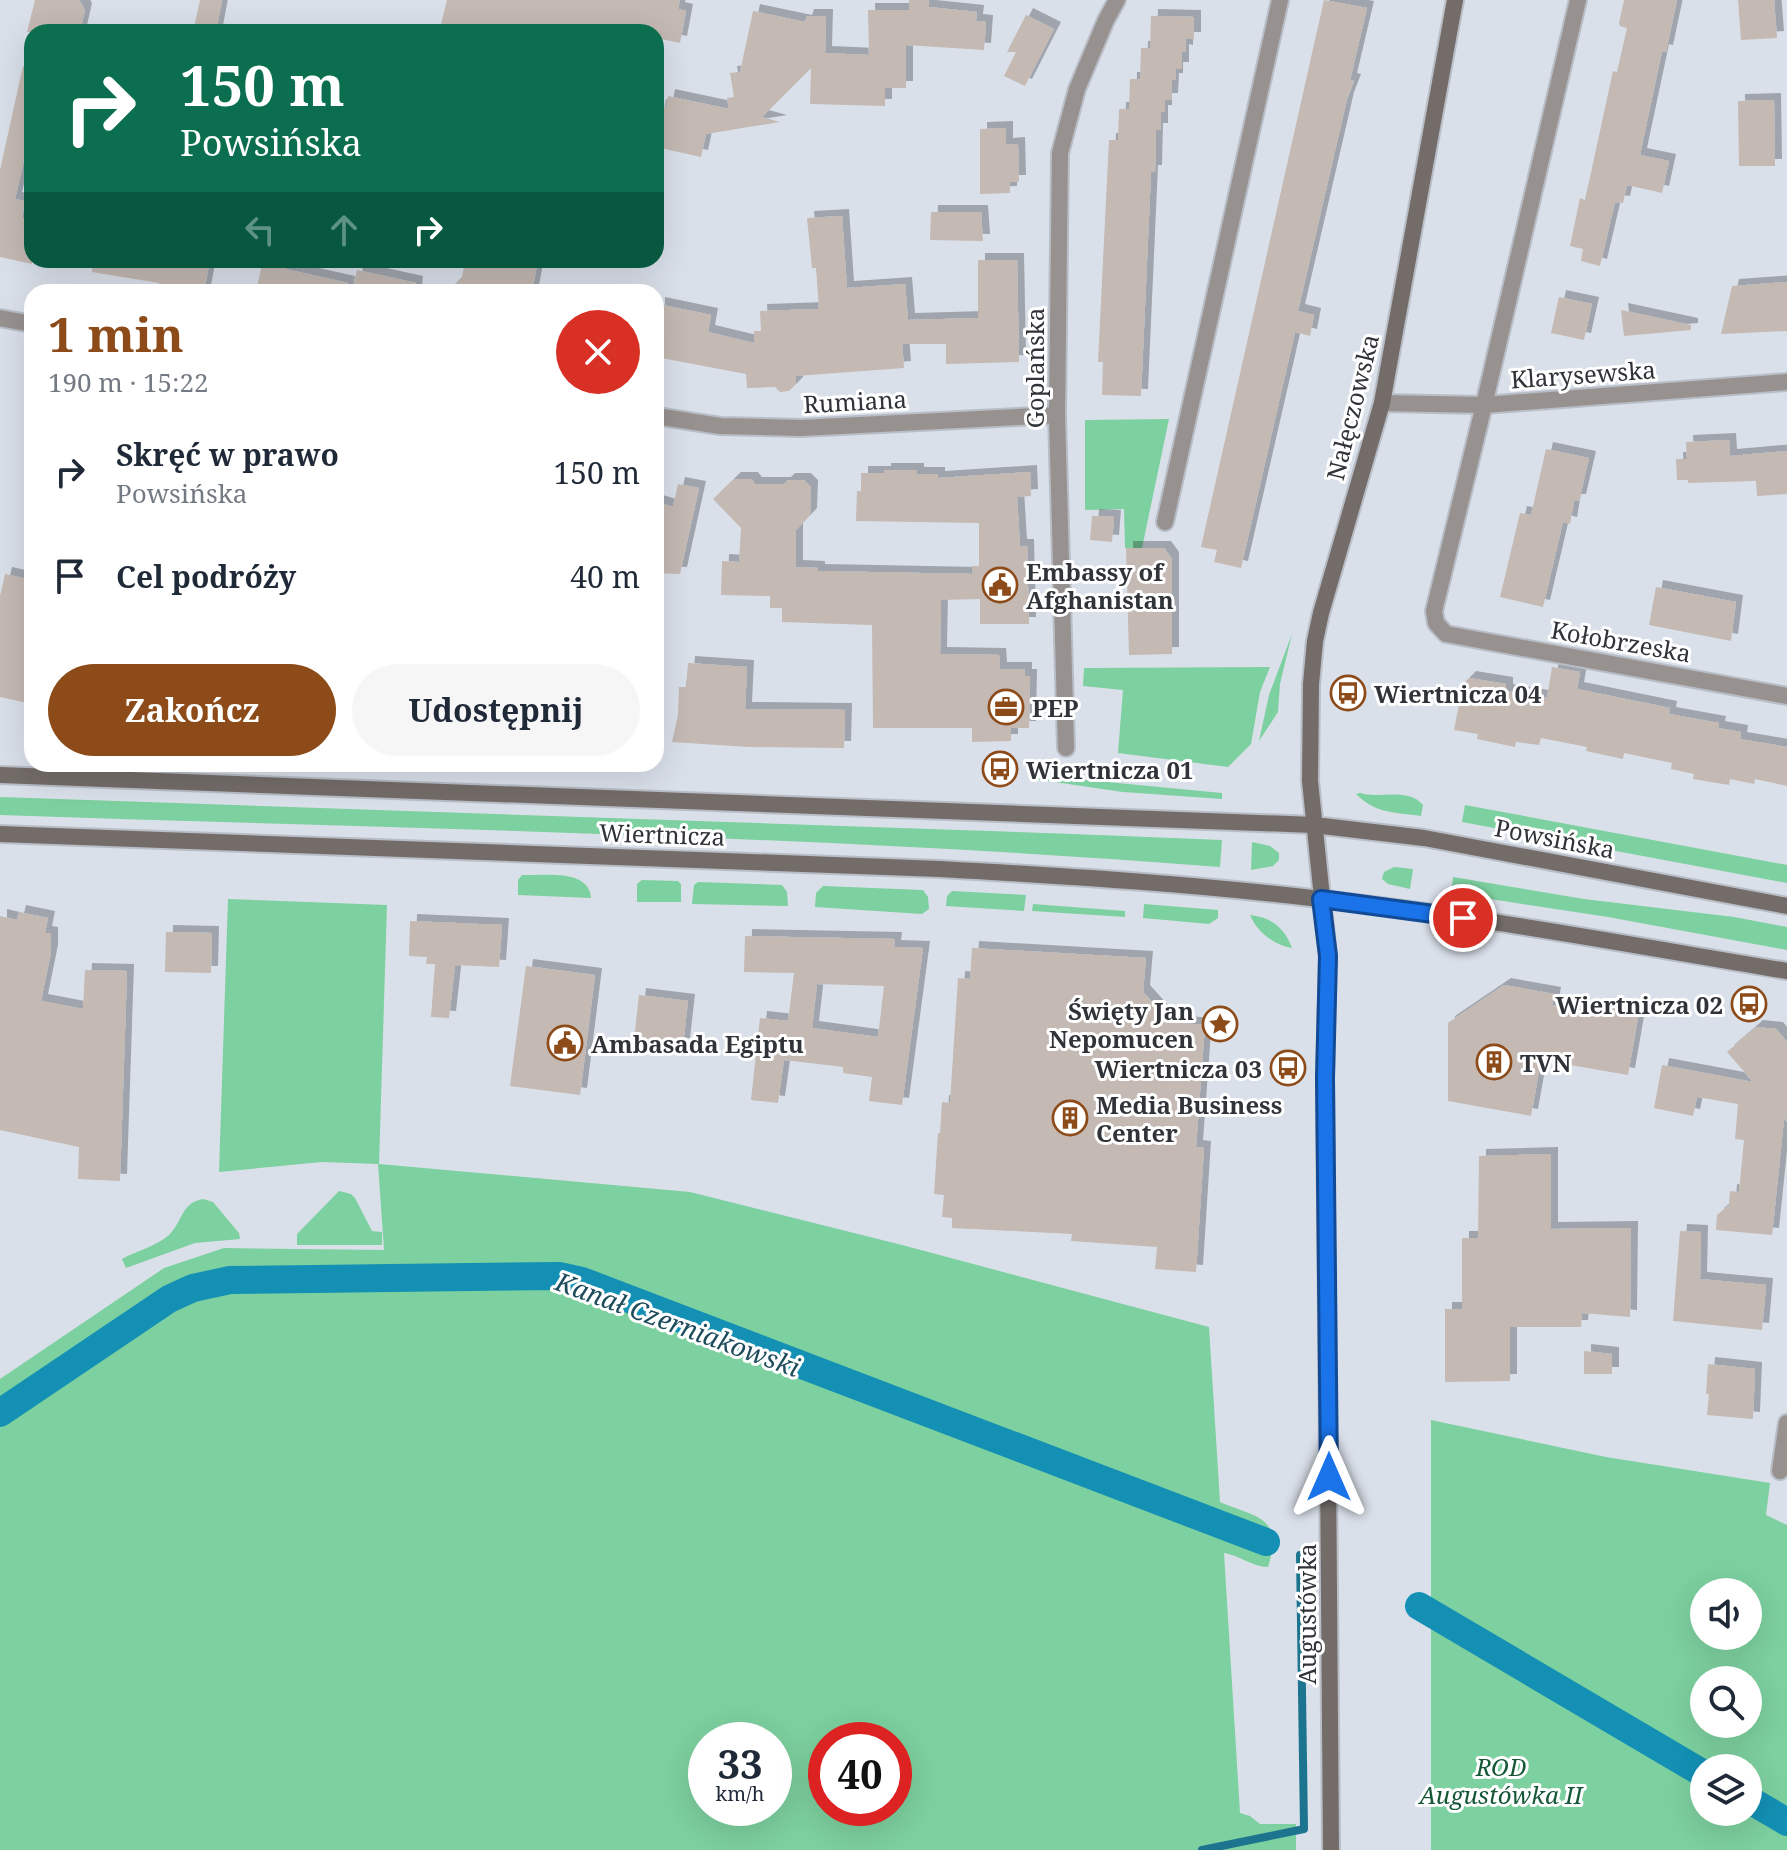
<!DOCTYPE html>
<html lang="pl">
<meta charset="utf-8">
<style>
body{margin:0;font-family:"Noto Serif",serif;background:#f6f6f7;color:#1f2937;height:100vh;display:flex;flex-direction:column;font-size:30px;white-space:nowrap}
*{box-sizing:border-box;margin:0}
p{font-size:26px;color:#747a83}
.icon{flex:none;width:44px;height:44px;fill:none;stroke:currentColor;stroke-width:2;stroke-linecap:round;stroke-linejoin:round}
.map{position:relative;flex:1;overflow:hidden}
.details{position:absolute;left:24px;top:284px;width:640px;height:488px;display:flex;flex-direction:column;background:#fff;border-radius:24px;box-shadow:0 8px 32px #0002}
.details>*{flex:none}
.hud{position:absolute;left:24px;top:24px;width:640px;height:244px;border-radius:24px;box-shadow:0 8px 32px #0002;background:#0b6e4f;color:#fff;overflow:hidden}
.buttons{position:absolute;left:1690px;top:1578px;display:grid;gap:16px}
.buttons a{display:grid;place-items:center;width:72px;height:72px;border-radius:50%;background:#fff;box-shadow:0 8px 32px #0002;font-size:40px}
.speed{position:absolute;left:688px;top:1722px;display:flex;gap:16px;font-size:40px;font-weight:700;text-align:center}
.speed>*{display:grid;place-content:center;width:104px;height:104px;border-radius:50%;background:#fff;box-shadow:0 8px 32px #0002;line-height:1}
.speed small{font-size:20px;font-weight:400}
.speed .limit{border:12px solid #d22;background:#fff;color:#111}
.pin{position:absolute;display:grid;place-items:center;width:68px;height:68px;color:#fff;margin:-34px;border:4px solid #fff;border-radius:50%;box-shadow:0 2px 8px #0007}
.me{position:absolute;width:88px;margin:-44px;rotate:0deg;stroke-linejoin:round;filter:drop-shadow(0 0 6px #0008)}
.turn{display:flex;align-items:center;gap:28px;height:168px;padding:0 24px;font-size:36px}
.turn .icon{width:104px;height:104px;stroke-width:2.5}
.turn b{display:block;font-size:56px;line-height:68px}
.lanes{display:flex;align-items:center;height:76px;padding:0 24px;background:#0003;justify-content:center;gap:40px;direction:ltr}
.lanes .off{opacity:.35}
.round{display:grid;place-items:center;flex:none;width:84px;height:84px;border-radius:42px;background:#f6f6f7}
.headline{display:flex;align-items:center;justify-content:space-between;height:136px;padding:0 24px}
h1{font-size:48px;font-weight:700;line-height:60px;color:#8d4b19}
.action{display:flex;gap:16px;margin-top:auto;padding:16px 24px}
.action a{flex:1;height:92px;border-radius:48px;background:#8d4b19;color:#fff;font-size:32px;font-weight:700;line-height:92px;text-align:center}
.action a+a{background:#f6f6f7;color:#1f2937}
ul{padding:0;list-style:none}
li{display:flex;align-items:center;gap:24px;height:104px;padding:0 24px}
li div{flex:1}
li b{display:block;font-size:30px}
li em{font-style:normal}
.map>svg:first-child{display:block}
.green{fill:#7dd09f;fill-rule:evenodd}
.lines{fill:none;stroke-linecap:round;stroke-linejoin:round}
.stream{stroke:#1c748e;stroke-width:8}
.canal{stroke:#1390b4;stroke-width:28}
.building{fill:#c4b9b3;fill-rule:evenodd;filter:url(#shadow)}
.street-casing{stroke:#b8bdc6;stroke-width:20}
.secondary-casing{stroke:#b8bdc6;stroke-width:20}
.street{stroke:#97918f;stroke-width:16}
.secondary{stroke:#736c69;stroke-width:16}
.route-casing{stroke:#114b97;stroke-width:20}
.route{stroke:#1a73e8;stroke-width:14}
.labels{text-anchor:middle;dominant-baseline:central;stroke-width:6;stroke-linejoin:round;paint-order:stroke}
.street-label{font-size:24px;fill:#303337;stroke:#fff}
.poi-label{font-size:24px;font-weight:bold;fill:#303337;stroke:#fff;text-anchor:start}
.park-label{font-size:24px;font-style:italic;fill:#155736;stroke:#fff}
.water-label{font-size:26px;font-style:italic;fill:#1e4c5c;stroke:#fff}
</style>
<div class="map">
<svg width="1787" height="1850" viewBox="0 0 1787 1850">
<defs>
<filter id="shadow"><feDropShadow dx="7" dy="-7" stdDeviation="0" flood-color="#0004"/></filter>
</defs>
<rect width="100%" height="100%" fill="#dae0ea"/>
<path class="green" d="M1169,419L1142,548H1125L1124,509L1085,510V420Z
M1292,634L1280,684L1278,712L1259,741L1269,695Z
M1270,667L1260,692L1251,744L1228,767L1118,753L1123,690L1083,686L1084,668Z
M1034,775L1222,793V799L1123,792L1034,779Z
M1360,793C1380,799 1408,787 1423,805L1421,816C1394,812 1376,814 1356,794Z
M0,797L1073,834L1222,840L1220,867C815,835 407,829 0,815Z
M1465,805L1787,865V883L1462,822Z
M1252,842L1270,846L1279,853V860L1273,866L1251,870Z
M1394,867L1413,869L1410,889L1388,884L1382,879L1384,872Z
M522,875C544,876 589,868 591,898L518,895V880Z
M1453,877L1584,899L1734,917L1787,927V950L1608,917L1451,893Z
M642,880L678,881L681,884V902H637V884Z
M698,882L782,885L787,892L788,906L692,904L694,885Z
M823,886L923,890L928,897L929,909L922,914L815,907L816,893Z
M952,891L1026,895L1024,911L946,906L947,896Z
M228,899L387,905L379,1164L690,1192L906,1246L1209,1327L1220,1502C1257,1518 1284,1516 1268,1567C1252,1567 1239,1555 1224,1553L1240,1813L1250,1816L1260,1824H1296V1850H0V1379L164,1268L224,1248L384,1250L378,1164L322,1162L219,1172ZM706,1740H774V1808H706ZM826,1740H894V1808H826Z
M1033,904L1125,911V917L1032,911Z
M1144,904L1218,910V918L1209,924L1143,918Z
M1250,915C1271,917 1285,928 1292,948C1274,945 1257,932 1250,915Z
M339,1191L351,1194L355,1198L372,1231L382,1232V1245H297V1234Z
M203,1199L213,1202L239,1233L240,1239L195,1243L126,1268L122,1259C136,1251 157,1246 169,1235C183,1221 181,1203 203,1199Z
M1431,1420L1606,1457L1770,1483L1766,1515L1787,1525V1850H1431ZM1704,1592H1748V1636H1704ZM1704,1680H1748V1724H1704ZM1748,1768V1812H1704V1768Z"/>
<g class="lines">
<path class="stream" d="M1202,1850L1304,1829L1300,1555"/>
<path class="canal" d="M0,1413L169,1299L193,1288L230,1280L559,1276L582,1281L1266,1542
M1419,1606L1704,1774
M1748,1799L1787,1822"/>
</g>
<path class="building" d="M35,0H79L85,10L80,32H27Z
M200,0H222L216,32H193Z
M447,0H680L678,9L686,11L680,43L656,38V32H627L587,24L585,32L546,26L545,32H458L440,28Z
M909,0H929V7L977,12L976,21L986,22L984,50L906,45V88H885V106L810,104L811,68L762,117L780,122L706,134L701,157L656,147V122L659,106L666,107L668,96L729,109L727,98L734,97L730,73L740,72L753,11L805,22L807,16H826L825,53L869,55L868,10H909Z
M1324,0L1367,8L1350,80L1354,81L1347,99L1298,311L1314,315L1310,336L1295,332L1241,568L1214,562L1217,550L1201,547Z
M1624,0H1677L1666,52L1662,51L1640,155L1669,161L1662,193L1627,185L1623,203L1615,202L1600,266L1581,261L1583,249L1570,246L1580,198L1585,200L1613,71L1617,72L1627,28L1620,26L1619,23Z
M1738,0H1774L1777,38L1741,40Z
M1026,15L1054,29L1025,86L1004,76L1016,52H1007Z
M1151,16L1194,17V39H1186V52L1182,51V69H1176V80H1172L1171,100H1165V112H1161V130H1156L1155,172H1151L1141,396L1102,395L1103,362H1098L1109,140H1118L1119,109H1129L1130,79H1140L1141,48H1150Z
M23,66L32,67V158L25,156L15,199L25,201L22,218L32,220V264L0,257V170Z
M1774,100L1775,166H1739L1738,101Z
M1006,128V145L1018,144L1019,182H1010V193L980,194V129Z
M931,212H981L983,241L930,240Z
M842,216L847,288L905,284L908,320L978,318V260H1017L1019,362L946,364V344H902L904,368L796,376V384L789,391L780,392L775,387L747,388L746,374L656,357L658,304L711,315L708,332L754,343V331H761L760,311L819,309L816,268H812L807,218Z
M93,260H210L204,292H159V283L92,272Z
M265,260H287L285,269L348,283L347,292H256L262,264L264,265Z
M477,260H538L532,292H447L462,277L465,262L474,264Z
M357,270L416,283L415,292H352Z
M1787,282V331L1721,334L1732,286Z
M1559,297L1592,304L1584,340L1551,333Z
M1621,310L1691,325V330L1624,336Z
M1729,440L1730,456L1787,451V494L1757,496L1756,481L1688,483V480H1677L1676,459H1687L1686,442Z
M1546,449L1589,458L1579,501H1574L1570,524L1563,522L1543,607L1500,597L1520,513L1531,515Z
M884,470H917V474H938V478L1030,472L1031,496L1017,497L1020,546H1027L1029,624H980V599L941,600L940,654L999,655L1000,669H1025V676H1030L1029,728H1011V741L972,742V728H873L872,625L782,622V608H770V596L721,595L722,561L739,562L741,528L713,499L734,479H751L755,484H784L788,480H804L811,487L810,515L796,530V567L818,568V571L973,574L972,566H979V523L856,521L857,491H861V473H884Z
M678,484L699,488L680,574L656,573V502L673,507Z
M1092,516L1114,517L1112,542L1090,540Z
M1126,548H1164L1172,559V654L1129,655Z
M5,574L32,580V704L0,697V596Z
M1656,587L1736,602L1731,641L1649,625Z
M688,663L747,667L745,709L845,710L844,748L748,747L672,742L678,715L679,687H686Z
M1552,667L1580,672L1577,689L1670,708L1669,714L1719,723L1718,728L1741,732L1740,739L1787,747V786L1755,779L1754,784L1730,779L1729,785L1693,779L1694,774L1671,769L1672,763L1624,753L1623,759L1586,751L1587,747L1541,738L1539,745L1516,742L1515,747L1477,739L1478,734L1454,730L1463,684L1469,678L1506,684V691L1547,698Z
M19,912L48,918L45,933L51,934V952L41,1001L83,1009L85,970L127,971L120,1181L78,1179L79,1147L0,1130V916L17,920Z
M410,921L502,925L499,967L455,965L449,1018L431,1017L435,964H426L427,957L409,956Z
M166,932L212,933L211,973L165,972Z
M745,936L895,939L894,947L923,948L902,1105L869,1101L872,1077L843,1073V1067L784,1060L778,1103L751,1100L760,1018L788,1021L794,973L744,972ZM817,984L884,986L878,1037L812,1028Z
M972,948L1146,958L1143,992L1170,1022L1205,1025L1196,1147L1204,1148L1196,1272L1155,1269L1157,1247L1071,1241L1072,1234L952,1228V1218L942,1217L944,1195L934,1194L938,1133H940L942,1102L950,1103L958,978L970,979Z
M526,966L595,975L580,1095L510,1086Z
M1504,985L1554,994L1552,1005L1605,1009L1606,1007L1639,1012L1628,1075L1541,1060L1531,1116L1448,1101V1023Z
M639,995L688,1001L683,1045L634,1040Z
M1756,1027L1776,1029L1787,1042V1122L1784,1119L1772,1235L1716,1230L1717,1215L1729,1205L1730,1191L1739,1192L1744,1140L1735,1139L1738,1104L1697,1097L1693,1116L1654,1108L1662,1065L1753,1082L1727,1052Z
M1551,1154V1229L1631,1228L1630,1317L1582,1313L1581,1327H1510V1381L1445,1382V1309H1462V1238H1478L1479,1156Z
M1680,1231L1701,1232L1700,1279L1766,1285L1762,1330L1673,1321Z
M1584,1351L1612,1354V1374H1584Z
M1708,1364L1755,1369L1753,1419L1707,1415L1709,1394H1706Z"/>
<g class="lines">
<g class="street-casing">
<path id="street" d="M1578,0L1484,405L1434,611L1436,623L1446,634L1787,696
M0,318L32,324
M1382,403L1484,405L1787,382
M656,416L720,426L801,428L1057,415
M1165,522L1280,0
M1066,748L1057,415L1060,153L1077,89L1106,20L1117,0
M1780,1471L1787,1423"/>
</g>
<g class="secondary-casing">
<path id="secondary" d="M0,775L1314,825L1424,838L1787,906
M0,834L940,869C1067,876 1194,884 1320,899C1477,916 1632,945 1787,971
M1331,1850L1325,1078L1328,956L1310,781L1311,684L1315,641L1321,613L1382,403L1455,0"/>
</g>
<use href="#street" class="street"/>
<use href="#secondary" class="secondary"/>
</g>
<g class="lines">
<g class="route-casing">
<path id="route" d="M1329,1477L1325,1078L1328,956L1321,899L1463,918"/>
</g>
<use href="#route" class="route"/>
</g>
<defs>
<g id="civic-ring" transform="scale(1.8)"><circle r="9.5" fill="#fff" stroke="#8d4b19" stroke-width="1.5"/><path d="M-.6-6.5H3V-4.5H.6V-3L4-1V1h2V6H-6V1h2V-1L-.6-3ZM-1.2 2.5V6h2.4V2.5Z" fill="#8d4b19"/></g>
<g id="bus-ring" transform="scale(1.8)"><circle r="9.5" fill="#fff" stroke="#8d4b19" stroke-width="1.5"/><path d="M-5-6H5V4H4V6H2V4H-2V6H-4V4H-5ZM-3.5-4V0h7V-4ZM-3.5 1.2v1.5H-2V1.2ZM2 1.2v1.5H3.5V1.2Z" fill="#8d4b19"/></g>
<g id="office-ring" transform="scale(1.8)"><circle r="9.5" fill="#fff" stroke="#8d4b19" stroke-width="1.5"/><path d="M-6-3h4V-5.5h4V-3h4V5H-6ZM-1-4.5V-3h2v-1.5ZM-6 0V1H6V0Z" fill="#8d4b19"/></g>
<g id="sight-ring" transform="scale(1.8)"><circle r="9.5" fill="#fff" stroke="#8d4b19" stroke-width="1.5"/><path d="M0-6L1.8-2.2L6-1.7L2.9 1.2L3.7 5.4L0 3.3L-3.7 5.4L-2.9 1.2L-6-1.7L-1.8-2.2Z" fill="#8d4b19"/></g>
<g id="building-ring" transform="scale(1.8)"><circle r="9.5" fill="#fff" stroke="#8d4b19" stroke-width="1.5"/><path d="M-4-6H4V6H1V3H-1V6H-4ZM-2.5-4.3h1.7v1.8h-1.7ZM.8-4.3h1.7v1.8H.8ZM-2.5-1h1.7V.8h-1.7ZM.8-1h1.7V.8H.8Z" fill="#8d4b19"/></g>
</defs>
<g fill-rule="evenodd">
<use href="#civic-ring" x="1000" y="585"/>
<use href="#bus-ring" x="1348" y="693"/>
<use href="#office-ring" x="1006" y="707"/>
<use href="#bus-ring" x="1000" y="769"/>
<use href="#bus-ring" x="1749" y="1004"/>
<use href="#sight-ring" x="1220" y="1024"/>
<use href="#civic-ring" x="565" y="1043"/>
<use href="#building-ring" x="1494" y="1062"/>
<use href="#bus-ring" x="1288" y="1068"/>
<use href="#building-ring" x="1070" y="1118"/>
</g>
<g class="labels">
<g class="street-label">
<text transform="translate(1034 368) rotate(-90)">Goplańska</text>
<text transform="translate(1583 374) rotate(-4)">Klarysewska</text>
<text transform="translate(855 401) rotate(-3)">Rumiana</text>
<text transform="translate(1352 407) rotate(-76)">Nałęczowska</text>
<text transform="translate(1621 641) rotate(10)">Kołobrzeska</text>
<text transform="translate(662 834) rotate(2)">Wiertnicza</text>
<text transform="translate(1555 838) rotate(11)">Powsińska</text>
<text transform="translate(1306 1614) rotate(-90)">Augustówka</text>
</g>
<g class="poi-label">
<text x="1026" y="571">Embassy of<tspan x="1026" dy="28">Afghanistan</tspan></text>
<text x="1374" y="693">Wiertnicza 04</text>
<text x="1032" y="707">PEP</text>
<text x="1026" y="769">Wiertnicza 01</text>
<text x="1723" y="1004" text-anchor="end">Wiertnicza 02</text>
<text x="1194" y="1010" text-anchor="end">Święty Jan<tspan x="1194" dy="28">Nepomucen</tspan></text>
<text x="591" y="1043">Ambasada Egiptu</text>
<text x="1520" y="1062">TVN</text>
<text x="1262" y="1068" text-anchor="end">Wiertnicza 03</text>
<text x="1096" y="1104">Media Business<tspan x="1096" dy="28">Center</tspan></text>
</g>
<g class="park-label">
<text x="1501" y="1766">ROD<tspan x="1501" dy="28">Augustówka II</tspan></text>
</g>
<g class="water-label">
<text transform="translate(678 1324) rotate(20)">Kanał Czerniakowski</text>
</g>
</g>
</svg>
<div class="buttons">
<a><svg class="icon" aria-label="sound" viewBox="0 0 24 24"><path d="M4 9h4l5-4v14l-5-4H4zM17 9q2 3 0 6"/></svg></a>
<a><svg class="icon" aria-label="search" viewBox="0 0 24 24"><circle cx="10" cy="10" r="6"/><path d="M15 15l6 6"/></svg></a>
<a><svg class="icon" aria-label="layers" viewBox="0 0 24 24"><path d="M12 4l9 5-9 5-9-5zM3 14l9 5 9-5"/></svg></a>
</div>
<div class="speed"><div>33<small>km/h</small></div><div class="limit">40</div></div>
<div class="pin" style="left:1463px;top:918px;background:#d93025"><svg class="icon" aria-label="arrive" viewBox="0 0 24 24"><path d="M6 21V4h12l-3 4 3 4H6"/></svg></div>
<svg class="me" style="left:1329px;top:1477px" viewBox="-20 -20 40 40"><path d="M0-17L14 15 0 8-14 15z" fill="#1a73e8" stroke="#fff" stroke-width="4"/></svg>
<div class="hud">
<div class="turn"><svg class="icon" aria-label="right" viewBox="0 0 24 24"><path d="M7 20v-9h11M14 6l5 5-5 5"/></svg><div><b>150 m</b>Powsińska</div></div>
<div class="lanes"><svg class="icon off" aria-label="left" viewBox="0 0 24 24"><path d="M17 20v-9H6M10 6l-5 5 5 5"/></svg><svg class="icon off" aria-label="ahead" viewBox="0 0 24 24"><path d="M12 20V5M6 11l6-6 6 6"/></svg><svg class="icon" aria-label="right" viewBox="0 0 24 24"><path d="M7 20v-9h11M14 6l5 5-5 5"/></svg></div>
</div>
<section class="details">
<div class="headline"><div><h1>1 min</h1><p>190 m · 15:22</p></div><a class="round" style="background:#d93025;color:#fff"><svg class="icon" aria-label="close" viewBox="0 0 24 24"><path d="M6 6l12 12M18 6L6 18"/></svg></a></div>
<ul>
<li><svg class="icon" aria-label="right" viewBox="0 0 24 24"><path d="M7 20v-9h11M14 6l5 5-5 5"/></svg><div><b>Skręć w prawo</b><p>Powsińska</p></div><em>150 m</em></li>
<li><svg class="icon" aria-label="arrive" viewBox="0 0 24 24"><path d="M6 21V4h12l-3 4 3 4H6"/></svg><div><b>Cel podróży</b></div><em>40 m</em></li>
</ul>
<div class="action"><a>Zakończ</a><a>Udostępnij</a></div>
</section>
</div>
